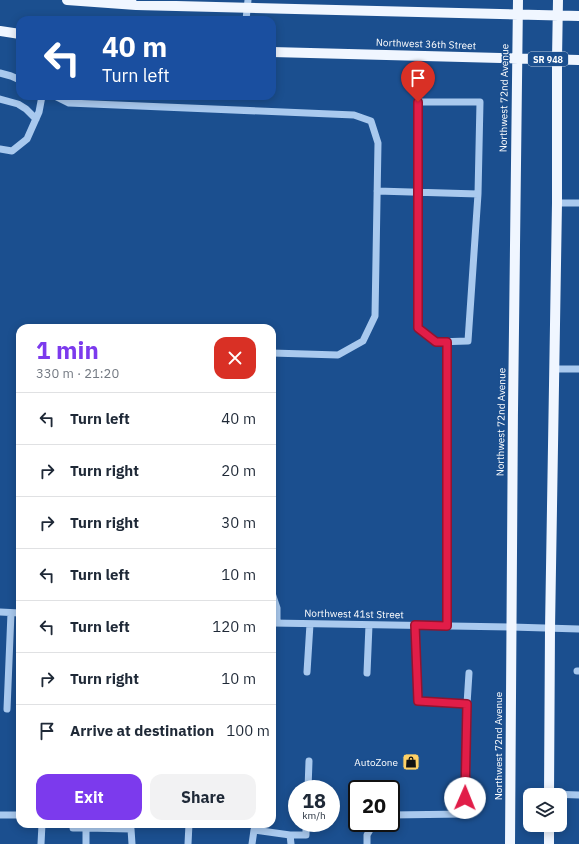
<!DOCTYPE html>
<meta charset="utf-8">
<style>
body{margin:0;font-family:"IBM Plex Sans",sans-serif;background:#f2f2f3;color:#1f2937;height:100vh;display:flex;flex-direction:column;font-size:15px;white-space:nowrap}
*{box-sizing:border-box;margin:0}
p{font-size:13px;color:#747a83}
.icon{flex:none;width:22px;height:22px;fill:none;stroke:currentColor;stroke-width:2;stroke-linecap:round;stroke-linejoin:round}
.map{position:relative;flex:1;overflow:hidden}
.details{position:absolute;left:16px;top:324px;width:260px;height:504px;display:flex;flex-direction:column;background:#fff;border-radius:12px;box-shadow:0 2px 10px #0003}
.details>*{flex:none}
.guide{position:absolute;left:16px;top:16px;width:260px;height:84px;border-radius:12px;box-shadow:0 2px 10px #0003;background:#1a4fa0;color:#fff;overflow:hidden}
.controls{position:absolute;left:523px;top:788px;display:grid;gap:8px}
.controls a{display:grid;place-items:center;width:44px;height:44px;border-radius:8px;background:#fff;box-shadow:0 2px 10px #0003;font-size:20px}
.speed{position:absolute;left:288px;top:780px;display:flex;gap:8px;font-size:20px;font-weight:700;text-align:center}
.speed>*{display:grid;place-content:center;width:52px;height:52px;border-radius:50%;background:#fff;box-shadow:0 2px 10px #0003;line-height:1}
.speed small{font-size:10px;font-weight:400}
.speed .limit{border:2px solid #111;border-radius:6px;background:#fff;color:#111}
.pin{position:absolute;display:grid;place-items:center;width:34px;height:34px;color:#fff;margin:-41px -17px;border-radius:50% 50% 50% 0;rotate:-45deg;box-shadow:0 0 4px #0007}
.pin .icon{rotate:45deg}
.me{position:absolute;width:44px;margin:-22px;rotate:1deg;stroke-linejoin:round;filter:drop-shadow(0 0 3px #0008)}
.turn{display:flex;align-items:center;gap:14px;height:84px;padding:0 20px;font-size:18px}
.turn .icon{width:52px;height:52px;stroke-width:2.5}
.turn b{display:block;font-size:28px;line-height:34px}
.round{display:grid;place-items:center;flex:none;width:42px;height:42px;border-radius:12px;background:#f2f2f3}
.headline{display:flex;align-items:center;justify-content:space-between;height:68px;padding:0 20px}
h1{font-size:24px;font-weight:800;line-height:30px;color:#7c3aed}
.primary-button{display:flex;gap:8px;margin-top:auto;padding:8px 20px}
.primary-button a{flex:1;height:46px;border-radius:12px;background:#7c3aed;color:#fff;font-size:16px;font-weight:800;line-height:46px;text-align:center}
.primary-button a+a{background:#f2f2f3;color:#1f2937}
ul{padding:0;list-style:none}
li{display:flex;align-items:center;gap:12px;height:52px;padding:0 20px;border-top:1px solid #e0e1e3}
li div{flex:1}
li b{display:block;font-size:15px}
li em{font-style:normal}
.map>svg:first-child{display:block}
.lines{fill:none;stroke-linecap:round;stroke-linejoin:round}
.minor{stroke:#a9c9ee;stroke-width:7}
.major{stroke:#f0f6ff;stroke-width:10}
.route-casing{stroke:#92132f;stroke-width:10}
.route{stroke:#e11d48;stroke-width:7}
.labels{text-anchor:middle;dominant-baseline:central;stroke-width:3;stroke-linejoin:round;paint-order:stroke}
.shield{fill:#1b4f8f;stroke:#bbcadd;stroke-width:1}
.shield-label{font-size:9px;font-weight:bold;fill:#fff}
.street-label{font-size:10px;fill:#fff;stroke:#1b4f8f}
.poi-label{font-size:10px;fill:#fff;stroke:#1b4f8f;text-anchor:end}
</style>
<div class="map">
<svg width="579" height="844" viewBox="0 0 579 844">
<rect width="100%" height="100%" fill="#1b4f8f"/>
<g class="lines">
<path class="minor" d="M246,20L248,0
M0,73L11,76L20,80
M55,96L69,103L354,115L371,121L378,143L375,316L363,341L338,355L272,353
M0,99L18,104L26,109L36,119
M0,149L12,151L27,139L39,112L42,96
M377,191L478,194L480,102H418V328L436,342L468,341L478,194
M557,203H579
M447,342V626
M554,369H579
M272,593L277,608V623
M0,612L20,613
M272,623L511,627L579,629
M415,625L418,701L467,704L469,673
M577,671H579
M307,672L310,624
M367,673L369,625
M7,709L11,613
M308,789L309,761
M549,794L579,795
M0,815H20
M391,815L465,814L467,704
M73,824V828H86V844
M86,828L131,829L132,844
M41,844L42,824
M188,844L189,824
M252,844L254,830L290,835
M291,844L290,835H306V823
M367,844V835L374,823"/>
<path class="major" d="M67,0L136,5L579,16
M0,31L20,34
M272,52L579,60
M549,795L550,629L557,203V59L558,0
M510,844C511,563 514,281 518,0
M549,844V825"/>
</g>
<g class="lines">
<g class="route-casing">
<path id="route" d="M418,102V328L436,342H447V626L415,625L418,701L467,704L465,798"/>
</g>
<use href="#route" class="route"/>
</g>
<defs>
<g id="shop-square" transform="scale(0.9)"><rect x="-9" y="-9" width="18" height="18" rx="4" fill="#ffd166" stroke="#1b4f8f"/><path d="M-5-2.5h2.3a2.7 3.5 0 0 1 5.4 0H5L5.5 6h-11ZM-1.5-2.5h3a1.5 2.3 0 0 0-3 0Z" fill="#111"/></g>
</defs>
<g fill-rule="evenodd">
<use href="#shop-square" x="411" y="762"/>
</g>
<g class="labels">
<rect class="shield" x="528" y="52" width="40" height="14" rx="3"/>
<g class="shield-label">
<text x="548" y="59">SR 948</text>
</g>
<g class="street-label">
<text transform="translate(426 44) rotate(2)">Northwest 36th Street</text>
<text transform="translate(504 98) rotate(-89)">Northwest 72nd Avenue</text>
<text transform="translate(501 422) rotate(-89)">Northwest 72nd Avenue</text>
<text transform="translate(354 614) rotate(1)">Northwest 41st Street</text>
<text transform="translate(498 746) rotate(-90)">Northwest 72nd Avenue</text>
</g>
<g class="poi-label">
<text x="398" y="762">AutoZone</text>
</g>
</g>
</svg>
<div class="controls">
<a><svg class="icon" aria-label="layers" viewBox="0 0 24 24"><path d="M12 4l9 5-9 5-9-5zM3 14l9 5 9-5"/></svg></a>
</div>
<div class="speed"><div>18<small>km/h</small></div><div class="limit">20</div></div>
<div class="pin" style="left:418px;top:102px;background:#d93025"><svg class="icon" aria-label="arrive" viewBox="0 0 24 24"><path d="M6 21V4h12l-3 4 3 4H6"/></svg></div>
<svg class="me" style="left:465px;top:798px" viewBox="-20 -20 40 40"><circle r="19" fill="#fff"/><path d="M0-13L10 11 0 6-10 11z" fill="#e11d48"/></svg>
<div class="guide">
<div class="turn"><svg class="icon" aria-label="left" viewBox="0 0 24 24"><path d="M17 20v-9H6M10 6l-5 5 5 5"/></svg><div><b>40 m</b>Turn left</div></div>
</div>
<section class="details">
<div class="headline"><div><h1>1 min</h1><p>330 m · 21:20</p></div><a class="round" style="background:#d93025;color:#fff"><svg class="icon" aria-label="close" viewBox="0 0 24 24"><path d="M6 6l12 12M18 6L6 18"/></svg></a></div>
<ul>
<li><svg class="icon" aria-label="left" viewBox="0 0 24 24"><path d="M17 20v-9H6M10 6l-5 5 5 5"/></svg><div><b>Turn left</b></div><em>40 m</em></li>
<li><svg class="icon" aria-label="right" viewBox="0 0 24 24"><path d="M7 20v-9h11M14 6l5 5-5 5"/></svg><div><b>Turn right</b></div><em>20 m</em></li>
<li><svg class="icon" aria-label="right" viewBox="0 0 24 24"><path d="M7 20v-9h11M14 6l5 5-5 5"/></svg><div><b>Turn right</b></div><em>30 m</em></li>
<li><svg class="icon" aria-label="left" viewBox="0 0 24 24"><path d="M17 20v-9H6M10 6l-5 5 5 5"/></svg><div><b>Turn left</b></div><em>10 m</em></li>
<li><svg class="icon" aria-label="left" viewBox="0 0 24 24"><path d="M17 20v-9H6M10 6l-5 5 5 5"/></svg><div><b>Turn left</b></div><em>120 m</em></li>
<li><svg class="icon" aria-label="right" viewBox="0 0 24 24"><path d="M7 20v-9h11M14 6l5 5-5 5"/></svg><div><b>Turn right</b></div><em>10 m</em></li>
<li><svg class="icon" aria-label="arrive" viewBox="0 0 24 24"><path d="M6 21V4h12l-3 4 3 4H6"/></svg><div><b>Arrive at destination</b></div><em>100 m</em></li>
</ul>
<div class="primary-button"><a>Exit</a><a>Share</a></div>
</section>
</div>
